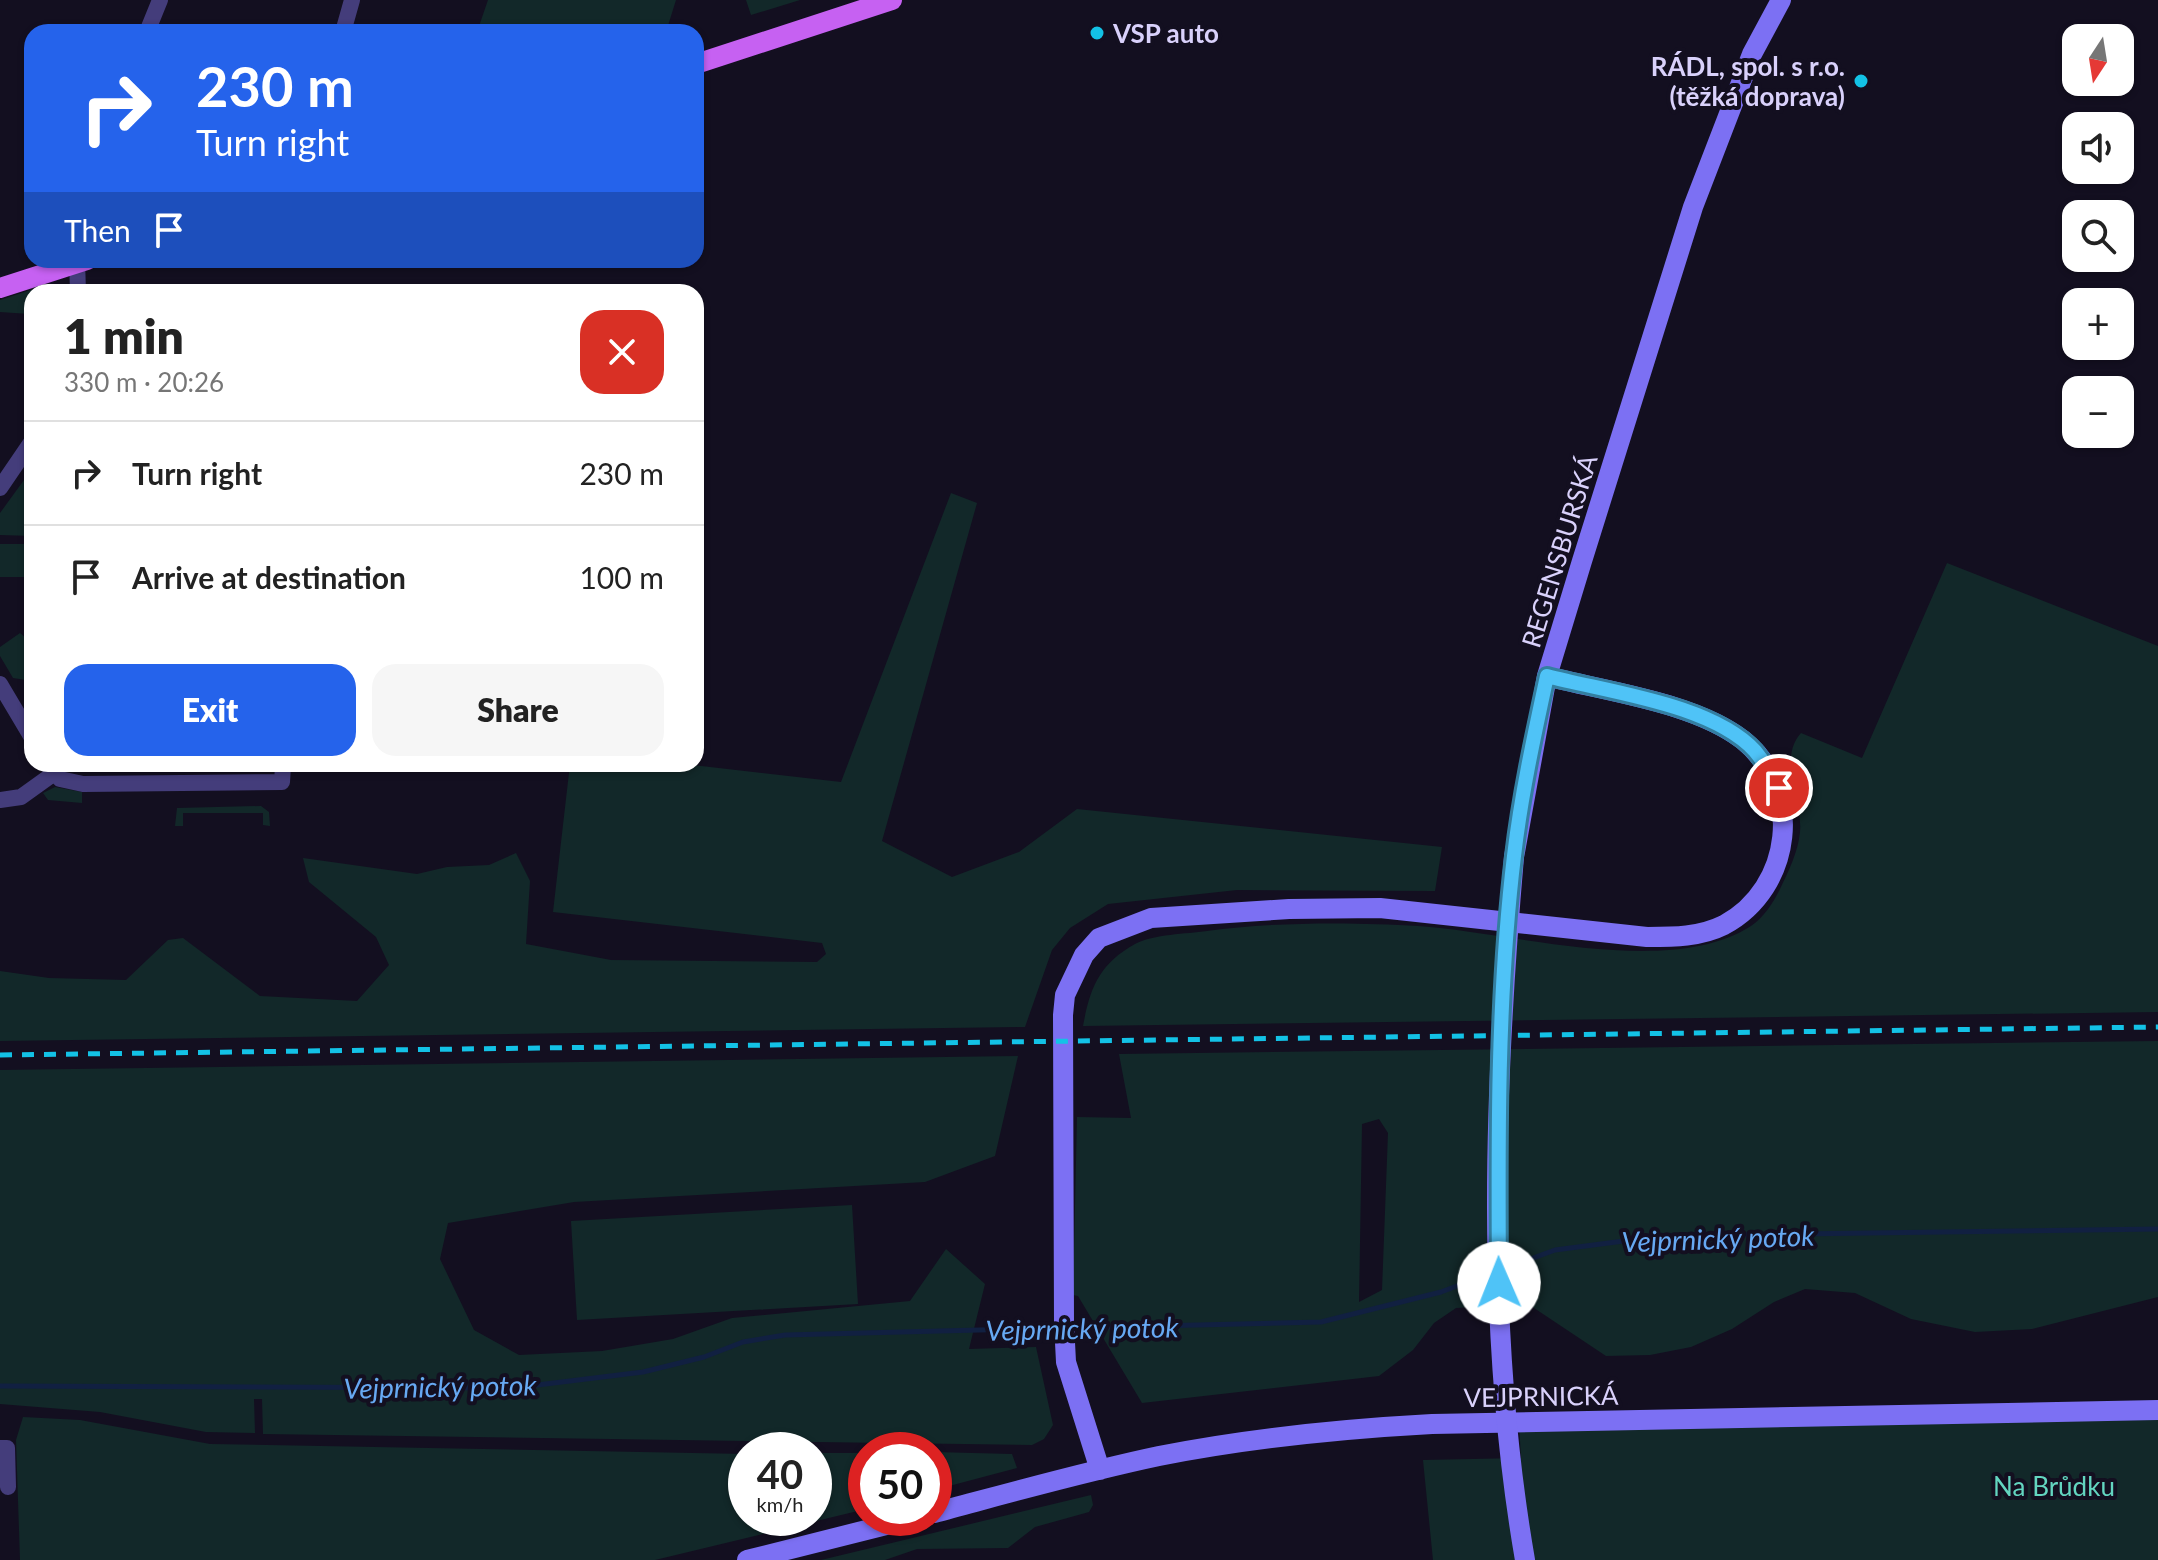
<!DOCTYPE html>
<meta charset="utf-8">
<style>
body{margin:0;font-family:Lato,sans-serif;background:#f6f6f6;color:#222;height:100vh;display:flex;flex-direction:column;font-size:30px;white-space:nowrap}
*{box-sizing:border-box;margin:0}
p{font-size:26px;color:#767676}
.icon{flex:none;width:44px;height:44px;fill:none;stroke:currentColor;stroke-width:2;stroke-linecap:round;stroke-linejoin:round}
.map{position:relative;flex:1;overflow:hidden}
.details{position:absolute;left:24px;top:284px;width:680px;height:488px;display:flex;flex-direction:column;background:#fff;border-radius:24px;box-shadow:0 2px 6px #0004}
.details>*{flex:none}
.hud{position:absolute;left:24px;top:24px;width:680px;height:244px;border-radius:24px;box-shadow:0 2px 6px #0004;background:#2563eb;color:#fff;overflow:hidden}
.needle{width:52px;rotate:192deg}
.controls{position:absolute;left:2062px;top:24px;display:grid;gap:16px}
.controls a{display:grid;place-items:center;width:72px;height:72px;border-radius:16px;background:#fff;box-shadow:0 2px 6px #0004;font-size:40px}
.speed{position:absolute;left:728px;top:1432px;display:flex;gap:16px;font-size:40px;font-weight:700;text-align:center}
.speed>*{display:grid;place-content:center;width:104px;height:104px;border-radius:50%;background:#fff;box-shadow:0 2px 6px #0004;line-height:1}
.speed small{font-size:20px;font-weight:400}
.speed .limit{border:12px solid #d22;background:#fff;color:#111}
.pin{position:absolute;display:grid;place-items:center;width:68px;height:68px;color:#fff;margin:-34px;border:4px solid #fff;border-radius:50%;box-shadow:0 2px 8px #0007}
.me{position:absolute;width:88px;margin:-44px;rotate:359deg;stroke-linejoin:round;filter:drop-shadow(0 0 6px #0008)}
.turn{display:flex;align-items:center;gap:28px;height:168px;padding:0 40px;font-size:36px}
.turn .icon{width:104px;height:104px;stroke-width:2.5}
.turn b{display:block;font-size:56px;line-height:68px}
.then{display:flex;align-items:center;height:76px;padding:0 40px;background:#0003;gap:16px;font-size:30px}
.round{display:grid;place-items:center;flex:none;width:84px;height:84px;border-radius:24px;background:#f6f6f6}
.summary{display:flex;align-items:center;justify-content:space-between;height:136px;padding:0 40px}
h1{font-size:48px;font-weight:800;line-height:60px}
.button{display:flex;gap:16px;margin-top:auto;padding:16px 40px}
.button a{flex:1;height:92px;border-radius:24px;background:#2563eb;color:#fff;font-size:32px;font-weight:800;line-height:92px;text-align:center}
.button a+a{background:#f6f6f6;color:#222}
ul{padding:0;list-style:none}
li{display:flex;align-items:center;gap:24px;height:104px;padding:0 40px;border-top:2px solid #e0e0e0}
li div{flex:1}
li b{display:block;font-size:30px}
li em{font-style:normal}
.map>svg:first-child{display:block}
.green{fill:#122829;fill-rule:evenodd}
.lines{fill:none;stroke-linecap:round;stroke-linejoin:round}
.stream{stroke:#112041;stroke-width:5}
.street{stroke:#443d7b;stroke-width:16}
.secondary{stroke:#7c70f3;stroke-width:20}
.primary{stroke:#c661f2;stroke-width:20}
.rail{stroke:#13c2e6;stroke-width:5;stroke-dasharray:12 10;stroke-linecap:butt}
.secondary-bridge{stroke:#7c70f3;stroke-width:20}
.route-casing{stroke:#337fa1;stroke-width:20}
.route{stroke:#4fc3f7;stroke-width:14}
.poi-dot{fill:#13c2e6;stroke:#130f20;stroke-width:3}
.labels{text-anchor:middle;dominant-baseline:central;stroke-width:8;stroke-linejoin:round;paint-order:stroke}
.poi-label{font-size:26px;font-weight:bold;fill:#d9d1fb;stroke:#130f20;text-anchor:start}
.street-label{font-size:26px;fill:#d9d1fb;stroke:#130f20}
.park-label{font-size:26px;fill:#63d5c0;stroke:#130f20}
.water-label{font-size:28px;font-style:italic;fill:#67a9f3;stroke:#130f20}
</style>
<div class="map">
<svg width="2158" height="1560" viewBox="0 0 2158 1560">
<rect width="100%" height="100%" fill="#130f20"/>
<path class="green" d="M488,0H676L666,32H477Z
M746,0H800L751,15Z
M40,287L42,292H32L29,314L0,312V300Z
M32,469L28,532L32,536L0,535V513Z
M951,493L977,503L882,841L952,877L1019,852L1077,809L1442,847L1435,891L1237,890L1108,904L1070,928L1052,950L1025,1027L0,1041V971L49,978L126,980L168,940L183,938L260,996L357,1001L389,965L376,937L309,882L303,858L417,874L447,867L489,865L516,853L530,881L526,944L611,960L817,962L826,954L822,943L553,912L570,764H684L841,782Z
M0,544H32V577H0Z
M1947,563L2158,646V1012L1083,1026C1090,988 1099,964 1135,944C1154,934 1186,934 1207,931C1270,922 1353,922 1418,926C1511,932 1669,979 1751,926C1764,917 1773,903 1780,889C1789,870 1798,852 1800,832C1803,800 1777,760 1801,733L1862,758Z
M20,633L32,643V648L25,649V677H32V681L13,678L0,656V647Z
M55,787L82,792V803L48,800L43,793Z
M261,806L269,812L270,826L263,825V813H183V826H175L177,808Z
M2158,1041V1297L2032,1329L1975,1332L1911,1319L1855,1293L1805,1289L1774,1302L1732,1329L1691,1347L1650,1355L1606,1356L1528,1304L1456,1308L1434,1323L1413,1350L1379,1376L1142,1403L1078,1296L1073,1295L1077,1117L1131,1118L1119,1054ZM1379,1119L1388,1133L1382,1290L1359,1302L1362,1124Z
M1018,1056L995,1156L925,1182L574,1202L448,1223L440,1259L474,1330L519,1355L602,1351L673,1339L732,1318L910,1301L946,1249L985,1284L969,1349L1036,1347L1053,1425L1044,1439L1032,1445L263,1434L262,1399H254L255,1433L206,1432L100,1412L0,1404V1070Z
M852,1205L858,1304L577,1320L571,1221Z
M2158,1410V1560H1433L1423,1460L1521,1458L1519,1423Z
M23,1417L80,1420L210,1444L746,1454V1518H814V1453H866V1509L655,1560H20L16,1440Z
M934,1452L1012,1454L1017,1468L934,1490Z
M1091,1495L1093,1505L1089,1512L1035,1527L1008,1548L917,1549L885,1560H821Z"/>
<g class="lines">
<path class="stream" d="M1503,1269L1555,1250L1662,1236L2158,1229
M1067,1328L1321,1322L1441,1292L1494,1272
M0,1386L513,1388L643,1372L704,1357L743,1342L785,1335L1057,1328"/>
<path class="street" d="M147,32L160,0
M343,32L352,0
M77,260L78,292
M0,488L32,441
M0,684L32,738
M47,764L60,779L83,784L282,782L283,766L287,764
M0,800L21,797L53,774
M0,1448H7L8,1487"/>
<path class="secondary" d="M1514,857L1547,676L1582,561L1693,207L1752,54L1781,0
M1100,1470L1066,1362L1064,1323L1063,1015L1065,995L1084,955L1099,938L1151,918L1289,909L1380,908L1647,937C1674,937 1700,937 1724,925C1793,888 1804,789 1743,740C1694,702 1607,692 1547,676
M934,1513C1009,1493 1083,1472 1159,1456C1250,1438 1340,1429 1432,1424L2158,1410
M747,1560L914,1518"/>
<path class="primary" d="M696,64L892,0
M0,288L87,260"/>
<path class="rail" d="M0,1055L2158,1027"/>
<path class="secondary-bridge" d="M1514,857C1494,1089 1485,1329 1525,1560"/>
</g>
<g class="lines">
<g class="route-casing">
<path id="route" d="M1499,1283C1498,1142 1497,998 1514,856C1521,796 1534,736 1547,676C1607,692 1712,704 1755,751C1764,762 1772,775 1779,788"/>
</g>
<use href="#route" class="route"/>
</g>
<g class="poi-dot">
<circle cx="1097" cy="33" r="8"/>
<circle cx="1861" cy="81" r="8"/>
</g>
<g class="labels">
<g class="poi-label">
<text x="1113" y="33">VSP auto</text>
<text x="1845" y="66" text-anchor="end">RÁDL, spol. s r.o.<tspan x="1845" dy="30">(těžká doprava)</tspan></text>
</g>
<g class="street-label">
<text transform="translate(1559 551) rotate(-73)">REGENSBURSKÁ</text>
<text transform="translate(1541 1396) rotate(-1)">VEJPRNICKÁ</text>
</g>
<g class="park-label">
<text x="2054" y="1486">Na Brůdku</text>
</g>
<g class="water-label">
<text transform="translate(1718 1238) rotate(-2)">Vejprnický potok</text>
<text transform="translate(1082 1328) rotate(-1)">Vejprnický potok</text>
<text transform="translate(440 1386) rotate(-1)">Vejprnický potok</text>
</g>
</g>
</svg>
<div class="controls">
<a><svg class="needle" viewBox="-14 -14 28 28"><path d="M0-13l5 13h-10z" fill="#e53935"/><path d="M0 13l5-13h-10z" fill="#767676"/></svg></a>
<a><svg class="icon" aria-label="sound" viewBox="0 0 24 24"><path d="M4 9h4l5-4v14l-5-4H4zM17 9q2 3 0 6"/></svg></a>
<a><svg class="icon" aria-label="search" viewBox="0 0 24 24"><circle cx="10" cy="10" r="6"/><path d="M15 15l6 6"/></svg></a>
<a>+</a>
<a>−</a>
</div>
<div class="speed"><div>40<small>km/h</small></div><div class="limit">50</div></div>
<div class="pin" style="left:1779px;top:788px;background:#d93025"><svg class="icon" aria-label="arrive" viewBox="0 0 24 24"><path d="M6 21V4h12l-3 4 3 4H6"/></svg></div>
<svg class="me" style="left:1499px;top:1283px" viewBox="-20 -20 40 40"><circle r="19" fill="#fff"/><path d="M0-13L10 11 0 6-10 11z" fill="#4fc3f7"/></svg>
<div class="hud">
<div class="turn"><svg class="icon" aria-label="right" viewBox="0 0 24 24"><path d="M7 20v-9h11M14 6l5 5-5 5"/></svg><div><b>230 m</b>Turn right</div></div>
<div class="then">Then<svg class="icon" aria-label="arrive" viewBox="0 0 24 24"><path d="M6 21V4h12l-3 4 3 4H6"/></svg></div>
</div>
<section class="details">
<div class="summary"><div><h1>1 min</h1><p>330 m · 20:26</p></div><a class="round" style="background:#d93025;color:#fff"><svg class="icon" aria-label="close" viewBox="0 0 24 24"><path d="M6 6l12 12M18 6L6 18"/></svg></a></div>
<ul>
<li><svg class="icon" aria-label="right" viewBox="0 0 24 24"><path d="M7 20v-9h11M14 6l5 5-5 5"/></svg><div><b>Turn right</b></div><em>230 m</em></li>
<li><svg class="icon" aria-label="arrive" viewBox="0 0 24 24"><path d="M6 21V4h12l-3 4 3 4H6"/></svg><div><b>Arrive at destination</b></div><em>100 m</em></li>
</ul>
<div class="button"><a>Exit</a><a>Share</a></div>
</section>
</div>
